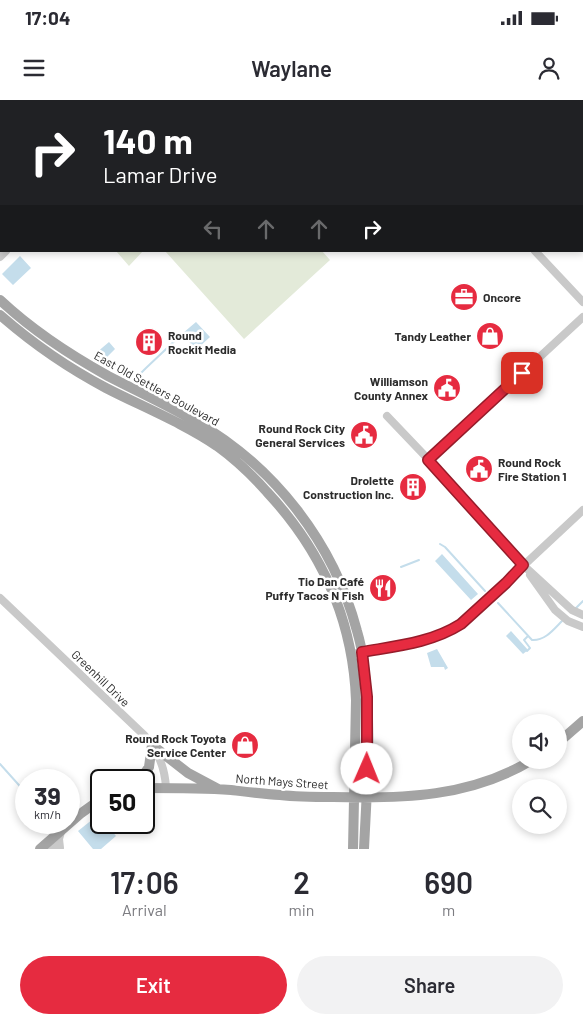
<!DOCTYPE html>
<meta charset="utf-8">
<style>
body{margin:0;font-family:Barlow,sans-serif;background:#f2f2f3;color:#2b2b33;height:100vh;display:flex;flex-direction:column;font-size:19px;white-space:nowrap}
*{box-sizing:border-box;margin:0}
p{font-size:16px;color:#7c7c81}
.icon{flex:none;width:28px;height:28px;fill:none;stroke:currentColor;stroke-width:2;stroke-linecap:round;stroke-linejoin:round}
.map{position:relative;height:749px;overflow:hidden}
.drawer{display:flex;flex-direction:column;background:#fff;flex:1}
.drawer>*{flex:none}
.top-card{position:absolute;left:0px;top:0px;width:584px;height:152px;box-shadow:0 2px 8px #0003;background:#202124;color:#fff;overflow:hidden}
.tools{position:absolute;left:512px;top:614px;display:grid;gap:10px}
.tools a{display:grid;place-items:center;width:55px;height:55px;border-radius:50%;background:#fff;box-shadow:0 2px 8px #0003;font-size:25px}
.speed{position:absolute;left:15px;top:669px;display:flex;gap:10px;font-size:25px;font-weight:700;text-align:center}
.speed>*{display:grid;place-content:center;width:65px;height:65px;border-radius:50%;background:#fff;box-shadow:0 2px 8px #0003;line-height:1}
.speed small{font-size:12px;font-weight:400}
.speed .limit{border:2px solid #111;border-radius:8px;background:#fff;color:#111}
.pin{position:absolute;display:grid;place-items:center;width:42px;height:42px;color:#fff;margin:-21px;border-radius:10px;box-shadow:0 2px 8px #0006}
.me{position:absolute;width:55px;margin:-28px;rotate:1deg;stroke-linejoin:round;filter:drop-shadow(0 0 4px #0008)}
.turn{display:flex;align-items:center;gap:18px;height:105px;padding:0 20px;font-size:22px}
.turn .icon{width:65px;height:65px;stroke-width:2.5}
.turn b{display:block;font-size:35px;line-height:42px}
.lanes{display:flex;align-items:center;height:48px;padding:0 20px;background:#0003;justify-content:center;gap:25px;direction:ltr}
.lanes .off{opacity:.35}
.eta{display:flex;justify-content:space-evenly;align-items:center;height:85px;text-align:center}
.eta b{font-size:30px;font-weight:600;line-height:35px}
.action{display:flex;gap:10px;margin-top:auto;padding:10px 20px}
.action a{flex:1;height:58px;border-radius:30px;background:#e62b40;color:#fff;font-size:20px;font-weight:600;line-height:58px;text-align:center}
.action a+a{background:#f2f2f3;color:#2b2b33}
.status{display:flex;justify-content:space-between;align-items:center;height:35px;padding:0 25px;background:#fff;direction:ltr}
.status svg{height:14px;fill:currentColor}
header{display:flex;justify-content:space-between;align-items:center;height:65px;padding:0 20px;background:#fff;font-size:22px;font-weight:600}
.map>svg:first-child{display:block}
.green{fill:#e3ead9}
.water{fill:#c4ddeb}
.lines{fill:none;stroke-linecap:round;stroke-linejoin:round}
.stream{stroke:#c4ddeb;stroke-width:2}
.minor{stroke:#c9c9c9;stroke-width:8}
.major{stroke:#a4a4a4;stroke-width:10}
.route-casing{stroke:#961c2a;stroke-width:12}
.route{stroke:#e62b40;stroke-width:9}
.labels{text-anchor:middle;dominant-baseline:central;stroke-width:5;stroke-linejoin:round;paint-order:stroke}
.poi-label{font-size:12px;font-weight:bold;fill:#2c2c2c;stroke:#fff;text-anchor:end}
.street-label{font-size:12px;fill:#2c2c2c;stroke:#fff}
</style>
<div class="status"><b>17:04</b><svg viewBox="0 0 49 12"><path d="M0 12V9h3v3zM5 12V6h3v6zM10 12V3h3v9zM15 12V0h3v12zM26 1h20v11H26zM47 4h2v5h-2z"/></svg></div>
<header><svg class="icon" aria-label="menu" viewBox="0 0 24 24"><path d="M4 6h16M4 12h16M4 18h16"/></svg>Waylane<svg class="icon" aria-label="person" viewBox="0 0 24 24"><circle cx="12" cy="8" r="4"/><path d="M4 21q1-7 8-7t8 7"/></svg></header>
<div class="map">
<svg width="583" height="749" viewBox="0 0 583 749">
<rect width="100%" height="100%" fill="#fff"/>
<path class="green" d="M116,151H143L129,166Z
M165,151H322L330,160L244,239Z"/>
<path class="water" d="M20,156L31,168L13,185L2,174Z
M196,222L210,237L196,250L185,237L183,233Z
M109,242L115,249L105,259L96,253Z
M442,454L478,494L471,500L435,461Z
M511,531L528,550L523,554L506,536Z
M437,549L448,568L445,570L444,567H431L427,553Z
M98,715L101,718V722L105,723L116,736L101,749H93L78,731Z"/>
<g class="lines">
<path class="stream" d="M139,280L140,274L146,268L182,234L185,235
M440,444L445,447L485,491
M401,467L419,460
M498,503L532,540C545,541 554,529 562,521
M575,509L583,501
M527,551L530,548L524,540L528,536
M0,664L26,693"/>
<path class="minor" d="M394,0L395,1
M537,0L538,1
M261,1L263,0
M569,1L570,0
M582,50H583
M535,151L583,202
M0,157L6,151
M387,316L428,359L523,465L572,510L583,515
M428,360L583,217
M530,475L555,510L568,521L583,527
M0,498L145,636C158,652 165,667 166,688
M357,553L429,539L443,534L461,524L583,410
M44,745H51L60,748L59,739L61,732"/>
<path class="major" d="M0,200C32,230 70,255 108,276C137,291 167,305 195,321C274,366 334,443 357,531C359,538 361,545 362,553C373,617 367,684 364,749
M0,215C32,243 68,268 106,288C143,307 183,323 217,346C235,359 252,375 267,392C321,450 353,520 356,600L353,749
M559,642L583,621
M152,645L188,673L218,689
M140,680L149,667L152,645
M144,688C173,688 202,688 231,690C248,692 264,694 280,695C298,697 316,697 333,697C403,699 471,697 532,660
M40,749L80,714L94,704L101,701"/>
</g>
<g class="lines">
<g class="route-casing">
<path id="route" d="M367,669V597L362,552C396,546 431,543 461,524L506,483L523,465L428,360L522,273"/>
</g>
<use href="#route" class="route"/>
</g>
<defs>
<g id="office-disc" transform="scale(1.4375)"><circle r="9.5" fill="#e62b40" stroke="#fff"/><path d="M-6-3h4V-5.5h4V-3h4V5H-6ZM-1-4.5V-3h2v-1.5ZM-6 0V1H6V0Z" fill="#fff"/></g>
<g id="shop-disc" transform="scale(1.4375)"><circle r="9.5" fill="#e62b40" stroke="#fff"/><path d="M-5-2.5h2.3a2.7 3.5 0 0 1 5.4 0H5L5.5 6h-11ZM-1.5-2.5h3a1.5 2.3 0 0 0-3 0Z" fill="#fff"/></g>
<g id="building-disc" transform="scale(1.4375)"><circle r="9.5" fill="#e62b40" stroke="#fff"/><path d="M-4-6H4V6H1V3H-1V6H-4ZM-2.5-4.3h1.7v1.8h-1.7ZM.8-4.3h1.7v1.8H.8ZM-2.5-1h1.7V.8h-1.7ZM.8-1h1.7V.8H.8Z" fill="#fff"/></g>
<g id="civic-disc" transform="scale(1.4375)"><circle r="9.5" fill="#e62b40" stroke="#fff"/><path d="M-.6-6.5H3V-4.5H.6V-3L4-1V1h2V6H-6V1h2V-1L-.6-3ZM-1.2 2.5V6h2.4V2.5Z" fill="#fff"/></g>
<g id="restaurant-disc" transform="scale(1.4375)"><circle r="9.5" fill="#e62b40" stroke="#fff"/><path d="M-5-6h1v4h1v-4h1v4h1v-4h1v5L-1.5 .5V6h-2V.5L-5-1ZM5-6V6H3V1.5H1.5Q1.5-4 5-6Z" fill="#fff"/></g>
</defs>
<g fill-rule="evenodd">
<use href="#office-disc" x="464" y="197"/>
<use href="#shop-disc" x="490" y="236"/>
<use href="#building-disc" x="149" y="242"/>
<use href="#civic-disc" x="447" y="288"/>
<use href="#civic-disc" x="364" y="335"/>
<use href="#civic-disc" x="479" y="369"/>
<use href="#building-disc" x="413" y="387"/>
<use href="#restaurant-disc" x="383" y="488"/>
<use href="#shop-disc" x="245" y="645"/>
</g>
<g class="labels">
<g class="poi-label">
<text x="483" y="197" text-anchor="start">Oncore</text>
<text x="168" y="235" text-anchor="start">Round<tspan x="168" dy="14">Rockit Media</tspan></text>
<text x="471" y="236">Tandy Leather</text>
<text x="428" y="281">Williamson<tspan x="428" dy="14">County Annex</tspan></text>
<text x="345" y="328">Round Rock City<tspan x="345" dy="14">General Services</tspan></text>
<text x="498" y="362" text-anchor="start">Round Rock<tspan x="498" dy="14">Fire Station 1</tspan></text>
<text x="394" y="380">Drolette<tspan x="394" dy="14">Construction Inc.</tspan></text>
<text x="364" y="481">Tio Dan Café<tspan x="364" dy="14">Puffy Tacos N Fish</tspan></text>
<text x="226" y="638">Round Rock Toyota<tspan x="226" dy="14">Service Center</tspan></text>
</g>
<g class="street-label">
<text transform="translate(157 288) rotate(29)">East Old Settlers Boulevard</text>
<text transform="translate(101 578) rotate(44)">Greenhill Drive</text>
<text transform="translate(282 681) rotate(4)">North Mays Street</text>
</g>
</g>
</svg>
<div class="tools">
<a><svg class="icon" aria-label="sound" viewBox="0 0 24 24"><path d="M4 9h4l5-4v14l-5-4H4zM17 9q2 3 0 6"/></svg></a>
<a><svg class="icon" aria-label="search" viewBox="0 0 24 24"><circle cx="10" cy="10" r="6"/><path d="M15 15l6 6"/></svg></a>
</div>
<div class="speed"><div>39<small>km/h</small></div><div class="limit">50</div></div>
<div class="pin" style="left:522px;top:273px;background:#d93025"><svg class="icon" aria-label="arrive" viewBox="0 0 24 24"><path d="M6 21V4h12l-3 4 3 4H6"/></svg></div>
<svg class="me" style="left:367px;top:669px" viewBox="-20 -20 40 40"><circle r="19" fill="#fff"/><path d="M0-13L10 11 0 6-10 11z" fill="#e62b40"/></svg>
<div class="top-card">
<div class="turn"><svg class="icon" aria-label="right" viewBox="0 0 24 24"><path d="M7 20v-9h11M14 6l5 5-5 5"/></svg><div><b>140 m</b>Lamar Drive</div></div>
<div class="lanes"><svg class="icon off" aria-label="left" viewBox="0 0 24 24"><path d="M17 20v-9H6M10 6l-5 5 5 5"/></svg><svg class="icon off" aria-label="ahead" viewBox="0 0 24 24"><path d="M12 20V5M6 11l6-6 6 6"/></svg><svg class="icon off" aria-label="ahead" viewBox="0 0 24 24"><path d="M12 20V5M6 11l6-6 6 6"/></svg><svg class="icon" aria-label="right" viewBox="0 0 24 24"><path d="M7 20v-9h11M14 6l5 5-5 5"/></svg></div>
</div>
</div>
<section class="drawer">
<div class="eta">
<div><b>17:06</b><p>Arrival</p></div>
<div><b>2</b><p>min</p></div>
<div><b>690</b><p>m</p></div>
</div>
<div class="action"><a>Exit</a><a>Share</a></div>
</section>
